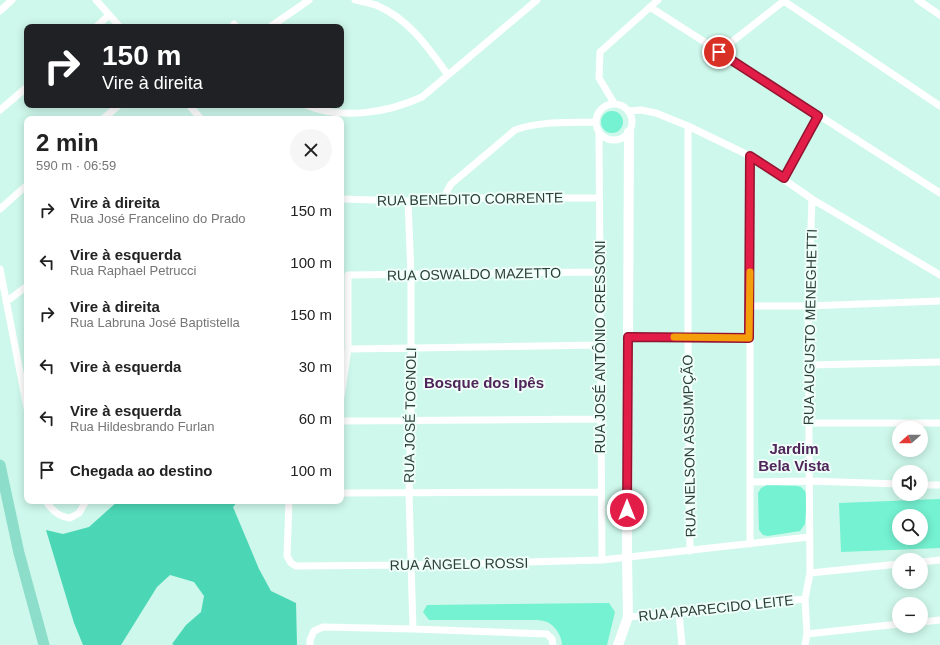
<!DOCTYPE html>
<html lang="pt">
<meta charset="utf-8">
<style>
body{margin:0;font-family:Helvetica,sans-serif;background:#f6f6f6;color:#222;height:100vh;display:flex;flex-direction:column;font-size:15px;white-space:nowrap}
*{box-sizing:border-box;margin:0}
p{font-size:13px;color:#767676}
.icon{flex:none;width:22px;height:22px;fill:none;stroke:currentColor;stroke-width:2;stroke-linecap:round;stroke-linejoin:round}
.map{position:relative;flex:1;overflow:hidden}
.sheet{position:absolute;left:24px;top:116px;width:320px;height:388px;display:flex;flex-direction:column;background:#fff;border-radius:8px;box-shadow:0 2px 10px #0003}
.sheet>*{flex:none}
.guide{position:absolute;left:24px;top:24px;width:320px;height:84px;border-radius:8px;box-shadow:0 2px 10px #0003;background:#202124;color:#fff;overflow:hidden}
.needle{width:26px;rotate:249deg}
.buttons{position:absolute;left:892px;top:421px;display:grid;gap:8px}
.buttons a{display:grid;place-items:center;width:36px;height:36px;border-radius:50%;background:#fff;box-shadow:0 2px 10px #0003;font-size:20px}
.pin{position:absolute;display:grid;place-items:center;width:34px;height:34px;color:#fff;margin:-17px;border:2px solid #fff;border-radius:50%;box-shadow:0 1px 4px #0007}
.me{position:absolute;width:44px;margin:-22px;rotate:0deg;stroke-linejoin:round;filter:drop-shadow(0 0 3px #0008)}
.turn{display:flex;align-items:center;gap:14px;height:84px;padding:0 12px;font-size:18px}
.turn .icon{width:52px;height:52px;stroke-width:2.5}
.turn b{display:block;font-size:28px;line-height:34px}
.round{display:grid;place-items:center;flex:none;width:42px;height:42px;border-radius:21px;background:#f6f6f6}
.summary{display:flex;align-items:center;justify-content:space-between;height:68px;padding:0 12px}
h1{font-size:24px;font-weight:700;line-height:30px}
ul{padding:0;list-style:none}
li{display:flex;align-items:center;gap:12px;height:52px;padding:0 12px}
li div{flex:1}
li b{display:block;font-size:15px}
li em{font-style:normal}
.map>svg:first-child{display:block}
.green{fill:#74f2d1;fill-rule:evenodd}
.forest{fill:#4bd7b6}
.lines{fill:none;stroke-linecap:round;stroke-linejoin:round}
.street{stroke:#fff;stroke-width:7}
.secondary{stroke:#fff;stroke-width:10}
.primary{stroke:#8cddca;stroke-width:11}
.route-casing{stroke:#92132f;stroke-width:10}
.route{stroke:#e11d48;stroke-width:7}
.slow{stroke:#f59e0b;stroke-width:7}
.labels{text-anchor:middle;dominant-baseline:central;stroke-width:4;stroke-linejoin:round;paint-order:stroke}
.street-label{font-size:14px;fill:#2d3e39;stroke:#eefff9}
.neighbourhood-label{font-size:15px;font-weight:bold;fill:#502559;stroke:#eefff9}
</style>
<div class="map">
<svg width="940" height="645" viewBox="0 0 940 645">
<rect width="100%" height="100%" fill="#cef8eb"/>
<path class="green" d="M601 122a11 11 0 1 1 22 0a11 11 0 1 1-22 0Z
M767,485L797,486L801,487L805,491L807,498L805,524L800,531L768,536L763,535L759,530L758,493L761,488Z
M940,499V548L841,552L839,503ZM899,516H921V538H899Z
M609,603L615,612L607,645H562C562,637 556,627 549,623C546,621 540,620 536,620H429L423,612L427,605Z"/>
<path class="forest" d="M118,501H238L233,507L259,569L271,591L296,603L297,645H174L172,644L186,625L201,612L204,596L194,582L170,575L157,587L121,645H83L74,623L46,530L63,534L89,527Z"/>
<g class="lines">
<path class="street" d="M96,0L120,27
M355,0C362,2 370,3 376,5C409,19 428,47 448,75
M918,0L940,15
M784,1L940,106
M650,7L940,193
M0,11L12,0
M234,24L236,27
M96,27L109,15
M270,27L309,0
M719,52L785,0
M614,103L599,78L600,52L658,0
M596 122a18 18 0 1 1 36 0a18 18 0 1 1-36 0Z
M189,105L201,119
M306,105C342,120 387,113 422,97L537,0
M0,110L27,87
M628,111L641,110L656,113L688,126L750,156L812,199L940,275
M103,119L119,105
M688,126V337L690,551
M599,134L602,560
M784,178L818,116
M445,198L447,191L451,184L515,130C540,121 568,123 595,122
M341,199L408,201L445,198H599
M408,201L411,275V421L409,493L413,629
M0,209L27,185
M0,269L27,408
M6,302L27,286
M749,306H808L940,301
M628,337L749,338
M348,349L601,345
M810,365L940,362
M341,397L348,349V275L600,272
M341,421L600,419
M808,423H940
M750,482L809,481L899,484
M921,485H940
M341,493L600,492
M46,501C52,511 59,517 70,518L79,513L86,501
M289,501L287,556L291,563L296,566L412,565L602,560L809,537
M750,544V156
M921,562L940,560
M810,573L899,564
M679,613L682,645
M628,617L679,613L805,599
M921,622L940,620
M807,634L899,624
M310,645V640L314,631L323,627L413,629L547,634L552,639L553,645
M805,645L807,634L805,599L810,573L808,306L812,199"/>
<path class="secondary" d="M618,645L628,617L627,558L629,132"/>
<path class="primary" d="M0,465L19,553L44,645"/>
</g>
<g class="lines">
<g class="route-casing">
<path id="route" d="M627,510L628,337L749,338L750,156L784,178L818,116L719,52"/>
</g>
<use href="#route" class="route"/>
<path class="slow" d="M674,337L749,338L750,272"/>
</g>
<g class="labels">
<g class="street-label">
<text transform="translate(470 199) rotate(-1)">RUA BENEDITO CORRENTE</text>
<text transform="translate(474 274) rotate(-1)">RUA OSWALDO MAZETTO</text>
<text transform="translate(810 327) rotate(-89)">RUA AUGUSTO MENEGHETTI</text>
<text transform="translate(600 347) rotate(-90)">RUA JOSÉ ANTÔNIO CRESSONI</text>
<text transform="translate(410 415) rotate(-89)">RUA JOSÉ TOGNOLI</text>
<text transform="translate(689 446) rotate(-91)">RUA NELSON ASSUMPÇÃO</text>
<text transform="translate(459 564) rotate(-1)">RUA ÂNGELO ROSSI</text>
<text transform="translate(716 608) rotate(-6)">RUA APARECIDO LEITE</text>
</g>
<g class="neighbourhood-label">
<text x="484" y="382">Bosque dos Ipês</text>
<text x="794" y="448">Jardim<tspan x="794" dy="17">Bela Vista</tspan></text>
</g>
</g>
</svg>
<div class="buttons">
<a><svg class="needle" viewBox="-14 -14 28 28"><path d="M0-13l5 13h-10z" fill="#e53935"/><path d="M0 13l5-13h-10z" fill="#767676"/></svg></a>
<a><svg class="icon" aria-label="sound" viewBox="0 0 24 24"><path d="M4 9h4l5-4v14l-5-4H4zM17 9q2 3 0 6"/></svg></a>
<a><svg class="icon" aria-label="search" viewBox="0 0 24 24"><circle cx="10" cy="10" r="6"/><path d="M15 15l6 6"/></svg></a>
<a>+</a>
<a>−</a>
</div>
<div class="pin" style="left:719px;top:52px;background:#d93025"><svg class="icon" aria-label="arrive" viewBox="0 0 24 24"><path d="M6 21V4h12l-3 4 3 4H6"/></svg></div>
<svg class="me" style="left:627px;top:510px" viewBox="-20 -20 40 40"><circle r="17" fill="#e11d48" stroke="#fff" stroke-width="3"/><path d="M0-11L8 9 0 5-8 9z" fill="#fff"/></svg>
<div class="guide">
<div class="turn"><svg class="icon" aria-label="right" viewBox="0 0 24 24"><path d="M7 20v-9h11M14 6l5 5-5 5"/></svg><div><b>150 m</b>Vire à direita</div></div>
</div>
<section class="sheet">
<div class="summary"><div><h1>2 min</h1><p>590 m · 06:59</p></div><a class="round"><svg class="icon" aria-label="close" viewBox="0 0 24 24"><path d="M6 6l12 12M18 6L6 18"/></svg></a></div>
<ul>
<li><svg class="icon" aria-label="right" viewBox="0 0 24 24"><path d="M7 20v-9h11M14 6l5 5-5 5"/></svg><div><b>Vire à direita</b><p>Rua José Francelino do Prado</p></div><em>150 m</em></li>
<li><svg class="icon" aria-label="left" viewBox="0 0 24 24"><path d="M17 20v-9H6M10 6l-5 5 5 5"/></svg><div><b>Vire à esquerda</b><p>Rua Raphael Petrucci</p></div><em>100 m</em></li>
<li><svg class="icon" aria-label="right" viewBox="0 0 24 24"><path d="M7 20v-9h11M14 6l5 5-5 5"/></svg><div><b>Vire à direita</b><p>Rua Labruna José Baptistella</p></div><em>150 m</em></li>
<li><svg class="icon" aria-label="left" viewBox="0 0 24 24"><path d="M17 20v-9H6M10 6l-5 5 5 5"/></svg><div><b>Vire à esquerda</b></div><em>30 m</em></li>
<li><svg class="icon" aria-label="left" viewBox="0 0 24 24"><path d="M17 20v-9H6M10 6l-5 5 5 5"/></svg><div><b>Vire à esquerda</b><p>Rua Hildesbrando Furlan</p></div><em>60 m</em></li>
<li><svg class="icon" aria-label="arrive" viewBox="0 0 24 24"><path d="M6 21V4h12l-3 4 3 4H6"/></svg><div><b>Chegada ao destino</b></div><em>100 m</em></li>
</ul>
</section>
</div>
